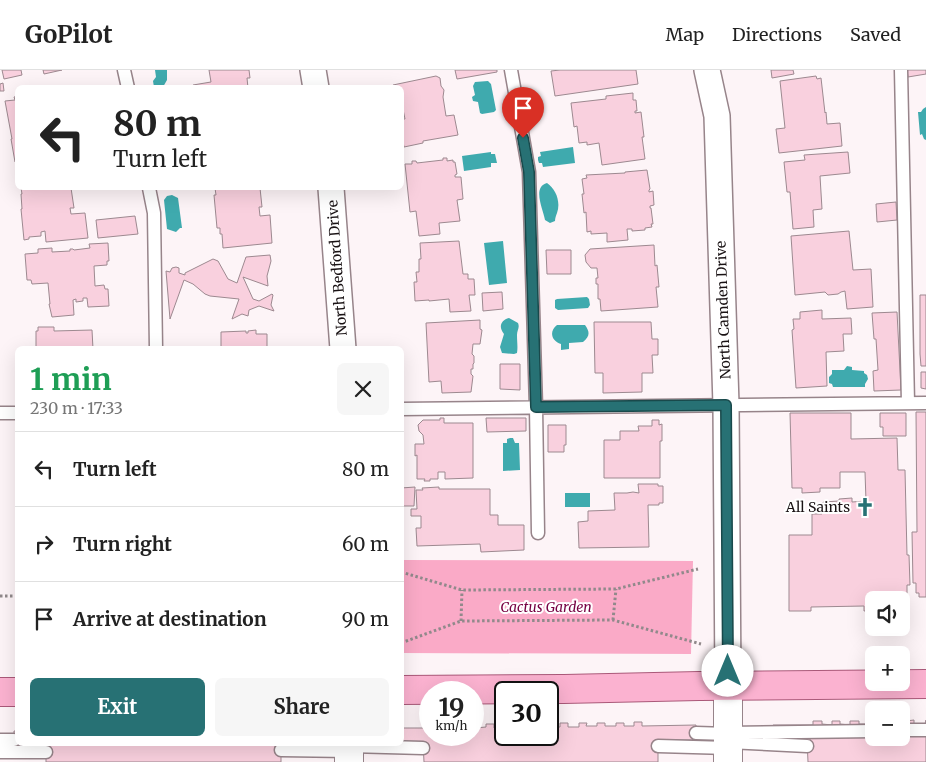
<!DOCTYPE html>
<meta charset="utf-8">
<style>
body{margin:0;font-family:Merriweather,serif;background:#f6f6f6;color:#222;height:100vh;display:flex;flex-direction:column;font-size:19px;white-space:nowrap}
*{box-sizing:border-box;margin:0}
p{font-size:16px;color:#767676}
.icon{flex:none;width:28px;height:28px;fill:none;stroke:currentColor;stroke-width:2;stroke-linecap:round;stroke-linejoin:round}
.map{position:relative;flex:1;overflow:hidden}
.side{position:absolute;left:15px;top:276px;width:389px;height:400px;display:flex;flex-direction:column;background:#fff;border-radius:8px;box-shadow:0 5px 20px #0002}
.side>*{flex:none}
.hud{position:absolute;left:15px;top:15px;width:389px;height:105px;border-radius:8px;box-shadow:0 5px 20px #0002;background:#fff;color:#222;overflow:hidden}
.fabs{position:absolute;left:865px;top:521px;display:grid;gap:10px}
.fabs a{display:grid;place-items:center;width:45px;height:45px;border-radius:8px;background:#fff;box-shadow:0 5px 20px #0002;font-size:25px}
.speed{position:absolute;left:419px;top:611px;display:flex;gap:10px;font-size:25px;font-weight:700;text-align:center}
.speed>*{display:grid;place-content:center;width:65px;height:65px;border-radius:50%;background:#fff;box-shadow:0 5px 20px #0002;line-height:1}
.speed small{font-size:12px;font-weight:400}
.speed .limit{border:2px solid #111;border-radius:8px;background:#fff;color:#111}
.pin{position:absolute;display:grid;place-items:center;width:42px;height:42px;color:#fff;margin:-51px -21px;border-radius:50% 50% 50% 0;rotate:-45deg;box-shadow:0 0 5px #0007}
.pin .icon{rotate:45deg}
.me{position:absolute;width:55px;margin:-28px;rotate:0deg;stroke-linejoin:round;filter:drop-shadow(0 0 4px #0008)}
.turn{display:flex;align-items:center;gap:18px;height:105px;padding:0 15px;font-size:22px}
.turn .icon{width:65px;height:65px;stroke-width:2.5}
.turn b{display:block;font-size:35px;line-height:42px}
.round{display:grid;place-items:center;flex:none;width:52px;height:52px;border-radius:8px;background:#f6f6f6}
.head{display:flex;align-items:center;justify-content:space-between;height:85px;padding:0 15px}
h1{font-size:30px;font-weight:700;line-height:38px;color:#1e9e55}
.primary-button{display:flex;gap:10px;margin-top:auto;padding:10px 15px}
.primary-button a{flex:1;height:58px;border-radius:8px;background:#277174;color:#fff;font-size:20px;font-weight:700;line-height:58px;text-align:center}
.primary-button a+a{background:#f6f6f6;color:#222}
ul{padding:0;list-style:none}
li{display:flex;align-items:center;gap:15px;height:75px;padding:0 15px;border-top:1px solid #e0e0e0}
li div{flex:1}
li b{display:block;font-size:19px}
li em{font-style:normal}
header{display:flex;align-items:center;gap:30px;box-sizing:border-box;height:70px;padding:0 25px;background:#fff;border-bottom:1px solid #e0e0e0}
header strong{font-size:24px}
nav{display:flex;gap:28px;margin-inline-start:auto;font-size:18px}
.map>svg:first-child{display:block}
.green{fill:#faaac7}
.water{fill:#3faaae}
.building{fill:#f9d0de;stroke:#9d8990}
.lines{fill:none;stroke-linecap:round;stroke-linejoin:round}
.service-casing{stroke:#97848a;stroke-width:15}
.minor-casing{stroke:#97848a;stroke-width:28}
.tertiary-casing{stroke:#97848a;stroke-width:30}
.primary-casing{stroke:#aa5979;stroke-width:30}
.path{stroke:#91898b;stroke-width:3;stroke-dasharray:2.5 2.5;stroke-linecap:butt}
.service{stroke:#fff;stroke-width:12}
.minor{stroke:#fff;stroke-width:25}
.tertiary{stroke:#fff;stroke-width:28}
.primary{stroke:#fbb2d0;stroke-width:28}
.route-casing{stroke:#19494b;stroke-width:12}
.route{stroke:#277174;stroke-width:9}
.labels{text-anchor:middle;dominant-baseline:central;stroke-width:4;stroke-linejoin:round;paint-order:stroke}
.street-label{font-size:14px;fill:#191214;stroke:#fff}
.poi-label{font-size:14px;fill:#191214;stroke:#fff;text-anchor:end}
.park-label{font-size:14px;font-style:italic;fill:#750042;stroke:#fff}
</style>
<header>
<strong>GoPilot</strong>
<nav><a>Map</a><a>Directions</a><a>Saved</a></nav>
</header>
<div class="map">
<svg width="926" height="692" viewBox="0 0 926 692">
<rect width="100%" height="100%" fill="#fdf4f7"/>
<path class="green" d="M401,490L693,491L691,584L401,583Z"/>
<path class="water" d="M155,0H167V10L163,17H154L153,11L156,7Z
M488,11L491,14L496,40L494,42L482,44L480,43L478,32L473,31L472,27L475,25L473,16L475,12Z
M926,37V70L924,69L922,64L920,65L918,42H921L923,39Z
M573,77L575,93L543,97L542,93H539L538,90V87L541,86L540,82Z
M491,82V84H495L497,93H491V97L464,101L462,86Z
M547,113C556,119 561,132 557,143C556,146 555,148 555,151L550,153L545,150C543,139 532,117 547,113Z
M172,125L178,128L182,158H180L176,162L167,159L164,130L167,126Z
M503,171L507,213L489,215L484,173Z
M587,227L589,229L590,235L588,238L558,240L555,238V230L557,229Z
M509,248L518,253C520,258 517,260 517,265C517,272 518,277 517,283L514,284L502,283L500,277L504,264C498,257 501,250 509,248Z
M557,255H585C590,262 590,266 583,272L569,273V279L561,280V274C551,271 549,261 557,255Z
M847,296L852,297V300L864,301V303L867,305L868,309L865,314V317H833L832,314L829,313V307L832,304V300H844Z
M510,368H513L515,373H519L520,400L503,401V373H507V369Z
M565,423H590V437H565Z"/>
<path class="building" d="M2,0H21L22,5L4,9Z
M43,0H62L44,4Z
M209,0H249L250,8H247L248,18H193V15L211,12Z
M455,0H497V2L457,9Z
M560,0H636L638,14L555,26L551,1Z
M771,0H793L794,4L772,8Z
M907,0H926V4L908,7Z
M436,6L440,8L441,16L444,20L443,27L446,46L454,45L458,65L423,71V73L404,77L401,61V49H405L401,30V18H393V15Z
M816,6L817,9L821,8L825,43L826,42L827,54L840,53L842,76L779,83L776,59L785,58L780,11Z
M3,13L4,21H0V14Z
M633,23V30H636L637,41H635V43L641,42L644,67H642L645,89L602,95L599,73L587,75V72L579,73L577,56L574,57L571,33L606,29V26Z
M18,26V91L15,92L11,69H12L5,31L15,30L14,27Z
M848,82L850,103L820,106L822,139L813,140L814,157L793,159L790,122H787L784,92L805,90L804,85Z
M443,88H447V91L453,90V92H455L457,104L455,105V107H461L463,129L457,130L460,151L439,153L440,164L419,166L416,141L410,142L405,94H412V91H416L417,93L443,90Z
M647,100L650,119L649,120V122L653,121L654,135L650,136V138H651L653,154H651L652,157L645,158V160L632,161V159H627L628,170L607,172V163L591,164V161L587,162L586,142L584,143L582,124H584L582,109L587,108L586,105L625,103V102Z
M21,118H71L74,138H70L71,144L85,143L88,168L46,172L45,161L41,162V166L29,167V169L24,170L21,139H22L21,124H22Z
M215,118H260L262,137H259L260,146L270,145L272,173L223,178L222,164H220V158H217L214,125H216Z
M896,132L897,150L877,152L876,134Z
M135,146L138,164L98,168L96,150Z
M849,161L853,200L871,199L873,237L847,239L845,221L841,222L838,224L828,225L825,222L795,225L791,166Z
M459,171L463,204H468V209H474L475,225H469L471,241L450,242L449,229L429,231V230L415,231L414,212H417L416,202H419V189H421L420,173Z
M108,173L109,191H107V195L94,196L95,216L104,215L105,219H108L109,236L88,237L87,228H83V231L76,232V229L73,230L74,245L52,247L49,234H50L48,213L32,214L31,210H27L25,184L38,183V179L52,178V182L70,181V179H73L74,180L90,178L89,174Z
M654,175L655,196L657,195L659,217H656L658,237L601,241L600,229H598V214H596V208H598L597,198H591L586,192L585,185L590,179Z
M546,180H571V204H547Z
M270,185L271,191L267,206L268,216L243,207L253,229L259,231L272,224L273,225L271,235L274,241L259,236L249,240L248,246L242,244L232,249L239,229L210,226L205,224L193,214L184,210L170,249L166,201L170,202L172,198L176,197L179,198V203L185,205V203L213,189L218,191L228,209L237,213L246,187Z
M502,222L503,239L483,241L482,223Z
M920,225H926V296H921L920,284Z
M822,240V249L851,248L852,264H843L844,281L826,282L827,316L796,318L792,260L794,259L793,249H800V242Z
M897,242L901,320L874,321L873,301L878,300L876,269H874L872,243Z
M480,250V259L482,260L480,274H473L472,284L474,286V293L473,294V299H471V304L473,306L471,322L442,323L441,311L429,312L426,253Z
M594,252H651L652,269H658V285H652L653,303H642V322L603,323V303H595Z
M38,257H54V261L92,260L93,279H36V261H38Z
M256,260V264H267V279H221V262L246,261V263H248V261Z
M500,294H520V320L500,319Z
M921,302H926V319L921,318Z
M916,342H926V527H919V523H916V513H913L912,462H917Z
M790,343H851V369L897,368L898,400H905L907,485H909L910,515H907V539L901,540V530H874V540L864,541V536L811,537V541H789V465H812V444H822V442H823V432L839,431V429L852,428V432L866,431L865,402H840V418H820V422L802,423V418H792Z
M880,343H906V366H883V357H880Z
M440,348H444V353H473V408L445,409V402H438V409H430V411H424L425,409H417V385L415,386V374H424L423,365L419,361L418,355L423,350H440Z
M486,348H526V361L487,362Z
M652,350H659V355L662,354V371H660V408H604V370H620V361H639L638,356H652Z
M548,355H566V375H564V382H548Z
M638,414H658V416H663V433H659V435H648L649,477L579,478L578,452L588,451V441L615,440L614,423H627L633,422L639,423Z
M415,417L414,436H401V418Z
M439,417V419H490V445H498V455H524V480L481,482L480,474L417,476L416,458H421V446H411V439H417L416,420H423L422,418Z
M914,650V654H925L926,650V692H808L807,669H772L773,655H813V651H822V654L832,655V651H840V654L850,655V651H859V654H869V651H874V668H901V654H906V651Z
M634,652H642V656L696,655V670H658V692H424L423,672H401V658H430V654V665H472V654H475V658L486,657V654H494V658L505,657V654V665H548V653H550V657H560V653H568V657H579V653H587L586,656H597V653H605V656H616V653H624V656H634Z
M14,661H18V674H281V692H46V676H14Z"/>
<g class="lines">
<g class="service-casing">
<path id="service" d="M124,0L128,18
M511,0L529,102L536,337L538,463
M901,0L908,333
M149,118L154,143L156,279
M401,339L926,333
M0,343H18
M901,660H926
M696,663L728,664
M728,663L874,661
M0,670H14
M728,672L807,676
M349,676L423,678
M658,676L728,678
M281,680L349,681
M0,682H46"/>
</g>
<g class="minor-casing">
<path id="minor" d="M313,0L316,18
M707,0L717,46L726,335L728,616
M331,118L343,279"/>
</g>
<g class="tertiary-casing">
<path id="tertiary" d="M349,674V692
M728,692V616"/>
</g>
<g class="primary-casing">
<path id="primary" d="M401,620L564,619L699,616L926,614
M0,622H18"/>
</g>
<path class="path" d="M401,502L462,520L616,519L698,499
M0,526H18
M613,550L616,519
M461,551L462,520
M401,573L461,551L613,550L701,574"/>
<use href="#service" class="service"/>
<use href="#minor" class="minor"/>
<use href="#tertiary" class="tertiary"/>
<use href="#primary" class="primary"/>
</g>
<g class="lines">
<g class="route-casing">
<path id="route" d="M523,68L529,102L536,337L726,335L728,601"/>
</g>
<use href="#route" class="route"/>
</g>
<defs>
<g id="church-bare" transform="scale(1.5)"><path d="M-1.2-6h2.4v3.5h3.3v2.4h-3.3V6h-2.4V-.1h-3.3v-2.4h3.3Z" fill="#277174" stroke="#fff" stroke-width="2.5" paint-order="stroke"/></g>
</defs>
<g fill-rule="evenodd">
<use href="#church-bare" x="865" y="437"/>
</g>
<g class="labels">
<g class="street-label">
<text transform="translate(337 198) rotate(-94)">North Bedford Drive</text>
<text transform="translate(723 240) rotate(-92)">North Camden Drive</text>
</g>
<g class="poi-label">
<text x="850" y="437">All Saints</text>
</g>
<g class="park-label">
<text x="546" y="537">Cactus Garden</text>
</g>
</g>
</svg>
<div class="fabs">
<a><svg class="icon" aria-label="sound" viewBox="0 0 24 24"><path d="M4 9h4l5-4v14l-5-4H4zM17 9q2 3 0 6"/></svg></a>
<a>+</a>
<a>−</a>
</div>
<div class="speed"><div>19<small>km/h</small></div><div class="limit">30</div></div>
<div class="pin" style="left:523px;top:68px;background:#d93025"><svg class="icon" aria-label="arrive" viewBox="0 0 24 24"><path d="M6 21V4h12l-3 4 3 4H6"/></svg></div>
<svg class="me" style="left:728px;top:601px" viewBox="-20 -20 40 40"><circle r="19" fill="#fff"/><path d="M0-13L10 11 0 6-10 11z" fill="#277174"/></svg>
<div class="hud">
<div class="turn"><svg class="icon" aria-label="left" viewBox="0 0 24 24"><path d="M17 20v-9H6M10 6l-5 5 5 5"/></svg><div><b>80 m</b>Turn left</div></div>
</div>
<section class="side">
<div class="head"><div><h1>1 min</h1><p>230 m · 17:33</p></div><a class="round"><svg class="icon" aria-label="close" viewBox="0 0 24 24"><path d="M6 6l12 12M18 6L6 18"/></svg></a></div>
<ul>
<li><svg class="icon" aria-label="left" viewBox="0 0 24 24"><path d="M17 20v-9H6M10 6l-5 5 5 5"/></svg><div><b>Turn left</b></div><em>80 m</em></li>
<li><svg class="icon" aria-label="right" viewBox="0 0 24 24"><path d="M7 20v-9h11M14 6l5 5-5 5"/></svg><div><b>Turn right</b></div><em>60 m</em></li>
<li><svg class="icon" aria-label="arrive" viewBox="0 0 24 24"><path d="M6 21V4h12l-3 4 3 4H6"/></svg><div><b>Arrive at destination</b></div><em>90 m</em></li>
</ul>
<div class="primary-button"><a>Exit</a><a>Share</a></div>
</section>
</div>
